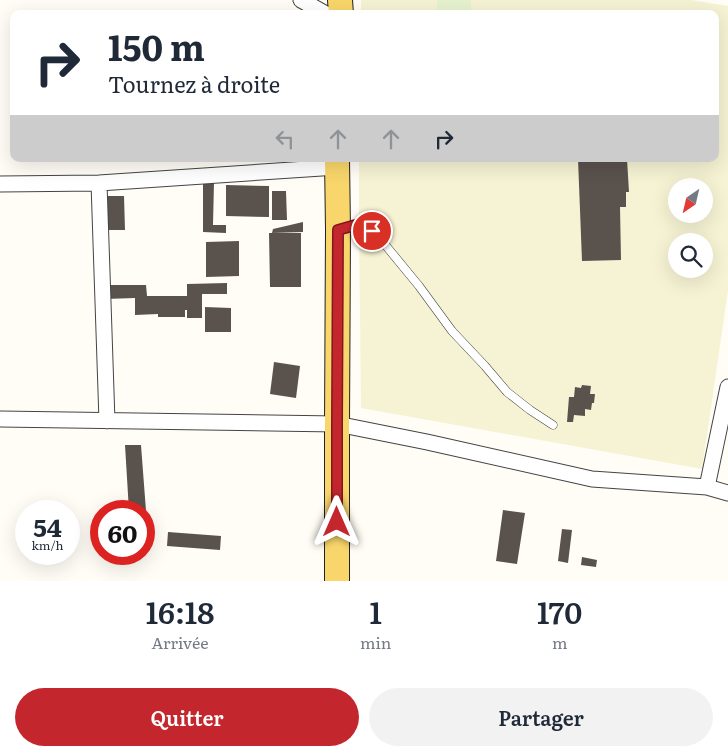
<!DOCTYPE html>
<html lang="fr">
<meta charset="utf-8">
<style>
body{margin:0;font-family:Literata,serif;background:#f2f2f3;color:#1f2937;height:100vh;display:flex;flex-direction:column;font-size:19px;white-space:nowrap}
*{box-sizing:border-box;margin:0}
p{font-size:16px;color:#747a83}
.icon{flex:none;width:28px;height:28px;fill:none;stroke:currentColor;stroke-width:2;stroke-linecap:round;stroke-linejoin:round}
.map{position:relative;height:581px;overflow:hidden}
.sheet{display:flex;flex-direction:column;background:#fff;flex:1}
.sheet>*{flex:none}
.top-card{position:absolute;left:10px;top:10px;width:709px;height:152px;border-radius:10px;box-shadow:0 5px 20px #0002;background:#fff;color:#1f2937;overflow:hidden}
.needle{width:32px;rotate:214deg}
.fabs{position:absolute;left:668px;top:178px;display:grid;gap:10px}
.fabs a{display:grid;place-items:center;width:45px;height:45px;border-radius:50%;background:#fff;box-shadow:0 5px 20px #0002;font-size:25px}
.speed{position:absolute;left:15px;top:500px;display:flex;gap:10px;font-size:25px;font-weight:700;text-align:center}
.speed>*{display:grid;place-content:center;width:65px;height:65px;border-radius:50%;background:#fff;box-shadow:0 5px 20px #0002;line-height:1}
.speed small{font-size:12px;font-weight:400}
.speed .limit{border:8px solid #d22;background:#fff;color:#111}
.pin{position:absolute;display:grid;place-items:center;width:42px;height:42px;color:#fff;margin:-21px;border:2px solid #fff;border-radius:50%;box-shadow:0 1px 5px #0007}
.me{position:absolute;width:55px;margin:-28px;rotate:0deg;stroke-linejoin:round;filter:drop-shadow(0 0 4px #0008)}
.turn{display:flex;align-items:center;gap:18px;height:105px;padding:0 15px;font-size:22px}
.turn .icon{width:65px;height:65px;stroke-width:2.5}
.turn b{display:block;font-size:35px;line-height:42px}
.lanes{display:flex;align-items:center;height:48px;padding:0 15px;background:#0003;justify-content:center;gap:25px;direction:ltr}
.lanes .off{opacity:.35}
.eta{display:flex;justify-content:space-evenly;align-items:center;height:85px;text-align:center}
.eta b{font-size:30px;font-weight:600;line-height:35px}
.cta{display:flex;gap:10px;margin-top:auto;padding:10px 15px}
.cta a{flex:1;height:58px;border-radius:30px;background:#c4262e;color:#fff;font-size:20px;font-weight:600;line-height:58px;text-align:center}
.cta a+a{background:#f2f2f3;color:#1f2937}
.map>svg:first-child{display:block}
.farmland{fill:#f6f3d4;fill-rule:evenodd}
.pitch{fill:#e6f2cf}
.building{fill:#5a524d}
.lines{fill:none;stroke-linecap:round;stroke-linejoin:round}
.service-casing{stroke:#444;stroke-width:9}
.minor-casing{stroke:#444;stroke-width:17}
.primary-casing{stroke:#222;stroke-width:26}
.service{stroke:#fff;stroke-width:8}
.minor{stroke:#fff;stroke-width:15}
.primary{stroke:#f9d66b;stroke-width:24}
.route-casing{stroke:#7f191e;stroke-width:12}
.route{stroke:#c4262e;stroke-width:9}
</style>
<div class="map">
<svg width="728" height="581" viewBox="0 0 728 581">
<rect width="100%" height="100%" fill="#fffdf5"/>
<path class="farmland" d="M361,0H691L728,6V291L702,469L361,408L359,224V159H715V14H361ZM676,186H704V214H676ZM676,241H704V269H676Z"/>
<path class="pitch" d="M437,0H471V14H437Z"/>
<path class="building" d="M578,159H627L629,192H626V207H620L621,260L582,261Z
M203,182H214L213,225H226V233L203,232Z
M226,185L269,186V217L226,216Z
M272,191H286L287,220H272Z
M105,196H124L125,230H106Z
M303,222V232L272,233L273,229Z
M269,233H301V287H270Z
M239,241V276L206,277V242Z
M227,283V294H202V318H187V310H185V317H158V314L135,315V298L105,299V285H146L147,296H187V284Z
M205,307L231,308V332H205Z
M274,362L300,366L296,398L270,394Z
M582,385L591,386L590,394H595L594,403H592L591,410L585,409V416L574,415L573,422H567L569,397H574L575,387L581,388Z
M125,445H141L147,524H144V511H129Z
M503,510L525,513L517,564L496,561Z
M562,529L572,530L568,563L558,561Z
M168,532L221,536L220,550L167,546Z
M582,557L597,560L596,567L581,565Z"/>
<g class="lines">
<g class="service-casing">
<path id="service" d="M341,229L359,224L372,231L382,241L419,286L452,331L485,366L507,392L530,410L553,425"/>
</g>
<g class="minor-casing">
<path id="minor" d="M301,0L326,14
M99,183L107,421
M0,184L99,183L337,167
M0,419L337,424L427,442L592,479L707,487L728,493
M707,487L728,387"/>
</g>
<g class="primary-casing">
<path id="primary" d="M340,0L341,14
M337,581V424L338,230L337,159"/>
</g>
<use href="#service" class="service"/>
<use href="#minor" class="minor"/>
<use href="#primary" class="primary"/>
</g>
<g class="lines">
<g class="route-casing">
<path id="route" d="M337,522V424L338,230L359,224L372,231"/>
</g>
<use href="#route" class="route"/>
</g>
</svg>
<div class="fabs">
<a><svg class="needle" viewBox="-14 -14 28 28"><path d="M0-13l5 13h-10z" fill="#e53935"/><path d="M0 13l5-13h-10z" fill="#747a83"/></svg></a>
<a><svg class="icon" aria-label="search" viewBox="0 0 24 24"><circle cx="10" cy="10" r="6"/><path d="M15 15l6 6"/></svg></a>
</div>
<div class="speed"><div>54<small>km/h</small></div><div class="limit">60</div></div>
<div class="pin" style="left:372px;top:231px;background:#d93025"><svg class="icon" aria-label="arrive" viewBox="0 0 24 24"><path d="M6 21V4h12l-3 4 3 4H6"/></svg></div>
<svg class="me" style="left:337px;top:522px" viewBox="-20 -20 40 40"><path d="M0-17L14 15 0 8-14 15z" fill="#c4262e" stroke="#fff" stroke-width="4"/></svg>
<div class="top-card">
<div class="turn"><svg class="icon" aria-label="right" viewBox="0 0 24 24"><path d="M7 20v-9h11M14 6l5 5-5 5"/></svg><div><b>150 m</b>Tournez à droite</div></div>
<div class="lanes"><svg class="icon off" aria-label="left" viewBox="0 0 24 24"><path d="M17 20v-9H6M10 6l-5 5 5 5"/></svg><svg class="icon off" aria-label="ahead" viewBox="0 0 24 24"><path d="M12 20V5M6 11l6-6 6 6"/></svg><svg class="icon off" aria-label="ahead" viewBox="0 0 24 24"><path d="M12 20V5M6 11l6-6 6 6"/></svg><svg class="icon" aria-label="right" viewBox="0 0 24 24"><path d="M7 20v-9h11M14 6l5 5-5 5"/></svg></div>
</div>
</div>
<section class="sheet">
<div class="eta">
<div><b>16:18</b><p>Arrivée</p></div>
<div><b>1</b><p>min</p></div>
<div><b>170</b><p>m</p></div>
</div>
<div class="cta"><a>Quitter</a><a>Partager</a></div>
</section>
